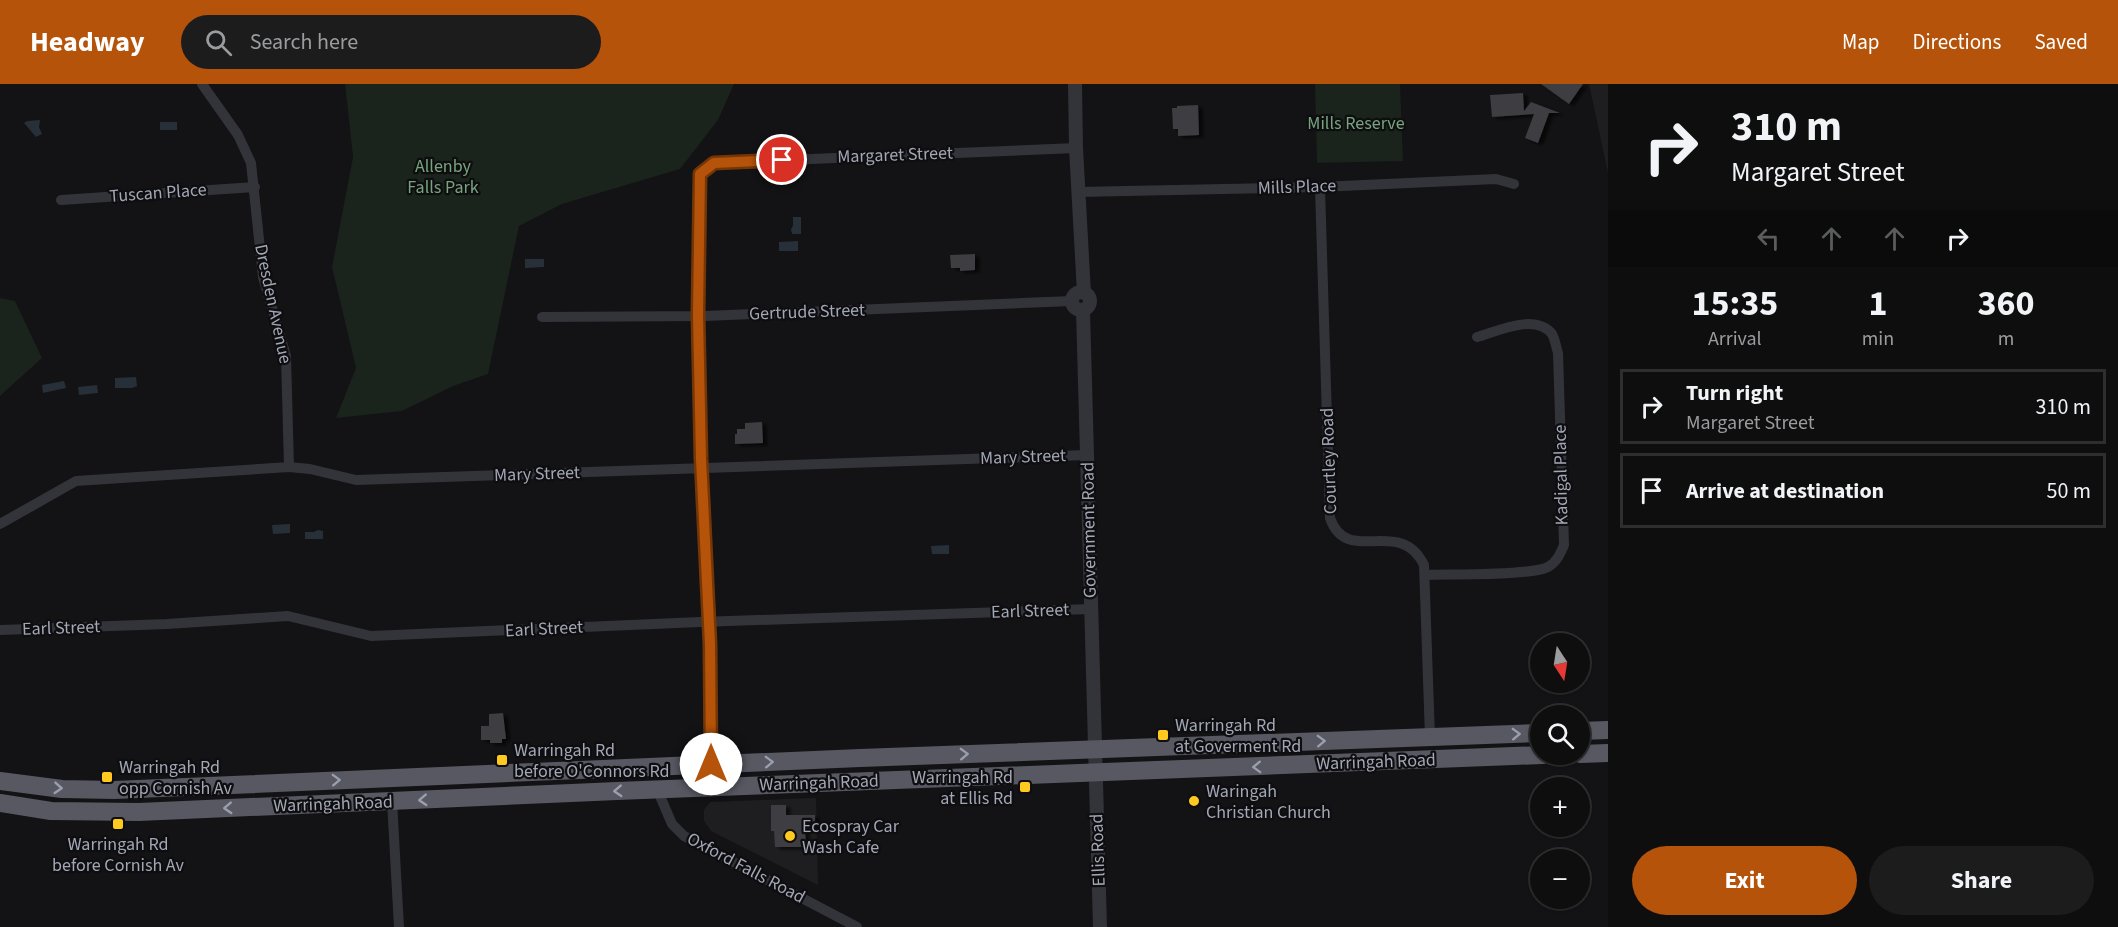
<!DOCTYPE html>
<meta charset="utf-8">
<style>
body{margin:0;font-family:"Source Sans 3",sans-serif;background:#1c1c1d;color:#f1f3f6;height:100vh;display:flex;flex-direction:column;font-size:22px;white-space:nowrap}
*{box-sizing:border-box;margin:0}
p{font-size:20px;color:#9b9c9e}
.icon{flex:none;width:33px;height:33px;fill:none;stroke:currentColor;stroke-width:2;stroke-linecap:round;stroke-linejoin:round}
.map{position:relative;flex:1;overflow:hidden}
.sheet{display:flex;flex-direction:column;background:#0e0e0f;width:510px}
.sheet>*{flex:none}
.guide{background:#0e0e0f;color:#f1f3f6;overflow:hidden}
.needle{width:39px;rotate:168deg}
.fabs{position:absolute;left:1530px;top:549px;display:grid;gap:12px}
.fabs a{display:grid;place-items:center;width:60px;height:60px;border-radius:50%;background:#0e0e0f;box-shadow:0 2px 4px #0004,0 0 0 2px #2e2e2f;font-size:30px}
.pin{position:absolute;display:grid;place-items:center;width:51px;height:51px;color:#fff;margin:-26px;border:3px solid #fff;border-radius:50%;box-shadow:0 2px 6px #0007}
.me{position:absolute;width:66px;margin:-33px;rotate:0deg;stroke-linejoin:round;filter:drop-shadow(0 0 4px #0008)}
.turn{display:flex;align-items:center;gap:21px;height:126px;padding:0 24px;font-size:27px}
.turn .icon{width:78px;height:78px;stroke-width:2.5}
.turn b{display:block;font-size:42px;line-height:51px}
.lanes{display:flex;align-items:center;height:57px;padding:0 24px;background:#0003;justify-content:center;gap:30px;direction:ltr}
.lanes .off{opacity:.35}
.eta{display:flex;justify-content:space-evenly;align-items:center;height:102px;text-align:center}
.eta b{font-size:36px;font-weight:700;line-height:42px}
.primary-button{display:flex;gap:12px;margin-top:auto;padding:12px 24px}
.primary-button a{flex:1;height:69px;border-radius:36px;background:#b45309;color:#fff;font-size:24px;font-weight:700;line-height:69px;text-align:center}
.primary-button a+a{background:#1c1c1d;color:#f1f3f6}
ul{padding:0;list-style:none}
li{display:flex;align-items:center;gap:18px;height:75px;margin:0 12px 9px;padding:0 12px;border:3px solid #2e2e2f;border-radius:0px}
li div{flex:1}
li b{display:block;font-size:22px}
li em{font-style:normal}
header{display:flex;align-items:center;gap:36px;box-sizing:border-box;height:84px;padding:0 30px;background:#b45309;color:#fff}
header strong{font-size:28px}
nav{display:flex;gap:33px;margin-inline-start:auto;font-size:21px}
.search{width:420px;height:54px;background:#1c1c1d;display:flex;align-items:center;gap:15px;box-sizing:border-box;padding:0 21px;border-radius:33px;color:#9b9c9e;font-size:22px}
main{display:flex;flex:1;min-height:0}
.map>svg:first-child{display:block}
.built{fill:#1e1e21}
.green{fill:#1a231c}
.water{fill:#273039}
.building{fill:#3c3c42;filter:url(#shadow)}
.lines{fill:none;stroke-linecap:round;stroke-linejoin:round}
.minor{stroke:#33333a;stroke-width:10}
.tertiary{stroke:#33333a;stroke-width:14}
.trunk{stroke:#575862;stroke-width:18}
.oneway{stroke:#9a9fae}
.route-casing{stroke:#753606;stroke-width:15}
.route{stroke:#b45309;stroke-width:10}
.poi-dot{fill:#ffc920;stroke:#0e0d0f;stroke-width:2}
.labels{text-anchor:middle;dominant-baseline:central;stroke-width:4.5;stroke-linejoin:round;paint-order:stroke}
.park-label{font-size:18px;fill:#77a47e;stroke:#0e0d0f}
.street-label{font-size:18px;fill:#a2a7b6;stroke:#0e0d0f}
.poi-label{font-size:18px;fill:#a2a7b6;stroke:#0e0d0f;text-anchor:start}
</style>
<header>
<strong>Headway</strong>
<div class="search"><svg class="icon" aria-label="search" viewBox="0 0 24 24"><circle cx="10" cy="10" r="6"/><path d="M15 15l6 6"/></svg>Search here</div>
<nav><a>Map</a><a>Directions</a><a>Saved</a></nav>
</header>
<main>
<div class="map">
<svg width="1608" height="843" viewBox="0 0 1608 843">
<defs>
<filter id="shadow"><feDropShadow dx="4.5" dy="2.5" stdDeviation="1.5" flood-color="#0009"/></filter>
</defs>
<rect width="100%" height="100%" fill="#131214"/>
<path class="built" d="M1589,0H1608V89Z
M816,714L818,801L711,747L704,737V726L710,718Z"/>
<path class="green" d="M345,0H734L718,36L680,85L562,120L519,142L488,290L453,302L402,327L336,334L356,284L332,183L353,73Z
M1315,0H1400L1403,77L1317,79Z
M0,214L15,217L42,274L0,312Z"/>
<path class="water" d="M40,36L39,43L42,50L36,53L24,39L27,37Z
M160,38H177V46H160Z
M793,133H801V150H792L791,145L793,142Z
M798,157V167H779V158Z
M525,175H544V183L525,184Z
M136,293L137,302L132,304H115V294Z
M64,297L66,304L43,309L42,301Z
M97,301L98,309L79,311L78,303Z
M290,440V449L273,450L272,441Z
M318,446L323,447V455H305V448H314Z
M949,461V470H932L931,462Z"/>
<path class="building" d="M1541,0H1583L1569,20Z
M1523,9L1524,27L1531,18L1560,29H1549L1538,59L1525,54L1534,30L1492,33L1490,11Z
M1198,21L1199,51L1178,52V45H1173L1172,24H1177V22Z
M975,170V186L960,187V184H951L950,171Z
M762,338L763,359L735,360V350H737V345H745V339Z
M503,629L506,655H502V659H490V656H481V642H489V630Z
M771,721H786V731H815V744L805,745L806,763H775L774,747H771Z"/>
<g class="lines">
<path class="minor" d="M202,0L238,51L251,79L263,193L286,272L289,383
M1320,103L1330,434C1347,483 1400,431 1424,481L1430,653
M1078,108L1320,103L1496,95L1514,100
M61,116L255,103
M542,233L705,232L1072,217
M0,440L76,397L289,383L310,385L356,396L1087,371
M1425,491C1449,490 1531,492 1548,483C1557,478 1560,470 1564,461L1558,269C1556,263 1555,255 1552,250C1535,229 1498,247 1477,253
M0,546L167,540L288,532L371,552L700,538L1091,525
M711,680L710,560L701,375L698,231L701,90L714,79L1076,64
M657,705L672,740L684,752L857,843
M392,717L399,843"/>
<path class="tertiary" d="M1075,0L1076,64L1084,209
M1072 217a9 9 0 1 1 18 0a9 9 0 1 1-18 0Z
M1083,226L1100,843"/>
<path class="trunk" d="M1580,647L1608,646
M1580,670L1608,669
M0,697L62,705L114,706L860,674L1540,649
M0,719L51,727L139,728L617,707L1566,670"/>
</g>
<defs><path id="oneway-chevron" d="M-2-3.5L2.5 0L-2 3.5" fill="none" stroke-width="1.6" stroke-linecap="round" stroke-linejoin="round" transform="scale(1.5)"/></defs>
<g class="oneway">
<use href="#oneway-chevron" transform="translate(1516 650) rotate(-2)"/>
<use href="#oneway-chevron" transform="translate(1321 657) rotate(-2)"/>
<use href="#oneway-chevron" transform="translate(964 670) rotate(-2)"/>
<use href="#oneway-chevron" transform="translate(769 678) rotate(-2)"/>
<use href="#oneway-chevron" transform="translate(1257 683) rotate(178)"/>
<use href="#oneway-chevron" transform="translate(336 696) rotate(-2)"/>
<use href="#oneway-chevron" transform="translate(58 704) rotate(4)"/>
<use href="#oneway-chevron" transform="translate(618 707) rotate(177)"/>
<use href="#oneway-chevron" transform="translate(423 716) rotate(177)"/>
<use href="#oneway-chevron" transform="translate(228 724) rotate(177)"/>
</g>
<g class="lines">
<g class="route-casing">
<path id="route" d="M711,680L710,560L701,375L698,231L700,90L714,79L782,76"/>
</g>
<use href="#route" class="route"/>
</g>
<g class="poi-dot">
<rect x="1157" y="645" width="12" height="12" rx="3"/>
<rect x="496" y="670" width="12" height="12" rx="3"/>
<rect x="101" y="687" width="12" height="12" rx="3"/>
<rect x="1019" y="697" width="12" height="12" rx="3"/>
<circle cx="1194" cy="717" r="6"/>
<rect x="112" y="734" width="12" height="12" rx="3"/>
<circle cx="790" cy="752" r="6"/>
</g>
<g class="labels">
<g class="park-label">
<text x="1356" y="39">Mills Reserve</text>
<text x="443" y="82">Allenby<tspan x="443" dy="21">Falls Park</tspan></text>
</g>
<g class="street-label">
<text transform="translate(895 71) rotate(-2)">Margaret Street</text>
<text transform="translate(1297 103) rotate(-2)">Mills Place</text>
<text transform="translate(158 109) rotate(-4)">Tuscan Place</text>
<text transform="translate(273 220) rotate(78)">Dresden Avenue</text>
<text transform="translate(807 228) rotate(-2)">Gertrude Street</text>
<text transform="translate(1023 373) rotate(-2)">Mary Street</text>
<text transform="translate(1329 377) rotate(-92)">Courtley Road</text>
<text transform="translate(537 390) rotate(-2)">Mary Street</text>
<text transform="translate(1561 391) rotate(-91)">Kadigal Place</text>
<text transform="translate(1089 446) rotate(-91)">Government Road</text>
<text transform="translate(1030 527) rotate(-2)">Earl Street</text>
<text transform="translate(61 544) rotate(-2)">Earl Street</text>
<text transform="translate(544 545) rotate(-3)">Earl Street</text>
<text transform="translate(1376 678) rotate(-2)">Warringah Road</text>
<text transform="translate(819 699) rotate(-2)">Warringah Road</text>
<text transform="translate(333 720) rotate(-2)">Warringah Road</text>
<text transform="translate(1098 766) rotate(-92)">Ellis Road</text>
<text transform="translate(746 784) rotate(28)">Oxford Falls Road</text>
</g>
<g class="poi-label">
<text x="1175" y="641">Warringah Rd<tspan x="1175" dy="21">at Goverment Rd</tspan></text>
<text x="514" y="666">Warringah Rd<tspan x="514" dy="21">before O'Connors Rd</tspan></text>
<text x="119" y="683">Warringah Rd<tspan x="119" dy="21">opp Cornish Av</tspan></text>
<text x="1013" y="693" text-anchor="end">Warringah Rd<tspan x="1013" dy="21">at Ellis Rd</tspan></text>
<text x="1206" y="707">Waringah<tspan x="1206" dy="21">Christian Church</tspan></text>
<text x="802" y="742">Ecospray Car<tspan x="802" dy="21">Wash Cafe</tspan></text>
<text x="118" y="760" text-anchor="middle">Warringah Rd<tspan x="118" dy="21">before Cornish Av</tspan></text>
</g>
</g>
</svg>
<div class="fabs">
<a><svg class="needle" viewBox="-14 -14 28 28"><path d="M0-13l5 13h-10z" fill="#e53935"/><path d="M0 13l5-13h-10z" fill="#9b9c9e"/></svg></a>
<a><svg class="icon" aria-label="search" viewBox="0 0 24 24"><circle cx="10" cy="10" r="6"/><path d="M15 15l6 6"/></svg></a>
<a>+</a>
<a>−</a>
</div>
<div class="pin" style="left:782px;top:76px;background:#d93025"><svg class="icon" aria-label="arrive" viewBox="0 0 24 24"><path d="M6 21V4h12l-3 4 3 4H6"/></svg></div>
<svg class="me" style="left:711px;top:680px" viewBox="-20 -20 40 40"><circle r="19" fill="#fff"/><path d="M0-13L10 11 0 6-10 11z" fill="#b45309"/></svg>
</div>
<section class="sheet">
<div class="guide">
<div class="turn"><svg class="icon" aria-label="right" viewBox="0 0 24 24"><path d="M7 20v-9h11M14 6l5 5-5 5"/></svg><div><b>310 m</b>Margaret Street</div></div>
<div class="lanes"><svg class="icon off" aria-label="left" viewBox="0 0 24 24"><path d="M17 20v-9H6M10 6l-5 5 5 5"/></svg><svg class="icon off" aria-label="ahead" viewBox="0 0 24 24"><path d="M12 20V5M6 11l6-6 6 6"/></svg><svg class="icon off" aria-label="ahead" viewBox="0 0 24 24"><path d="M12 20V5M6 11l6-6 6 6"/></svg><svg class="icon" aria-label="right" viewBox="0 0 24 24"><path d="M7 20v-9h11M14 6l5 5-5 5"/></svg></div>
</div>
<div class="eta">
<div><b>15:35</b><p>Arrival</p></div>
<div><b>1</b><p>min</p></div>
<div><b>360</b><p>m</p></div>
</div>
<ul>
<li><svg class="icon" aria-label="right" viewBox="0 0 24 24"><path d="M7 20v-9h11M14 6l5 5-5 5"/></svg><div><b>Turn right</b><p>Margaret Street</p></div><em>310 m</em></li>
<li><svg class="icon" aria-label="arrive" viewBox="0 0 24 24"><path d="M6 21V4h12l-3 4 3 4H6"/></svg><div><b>Arrive at destination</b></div><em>50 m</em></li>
</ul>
<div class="primary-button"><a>Exit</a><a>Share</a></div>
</section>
</main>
